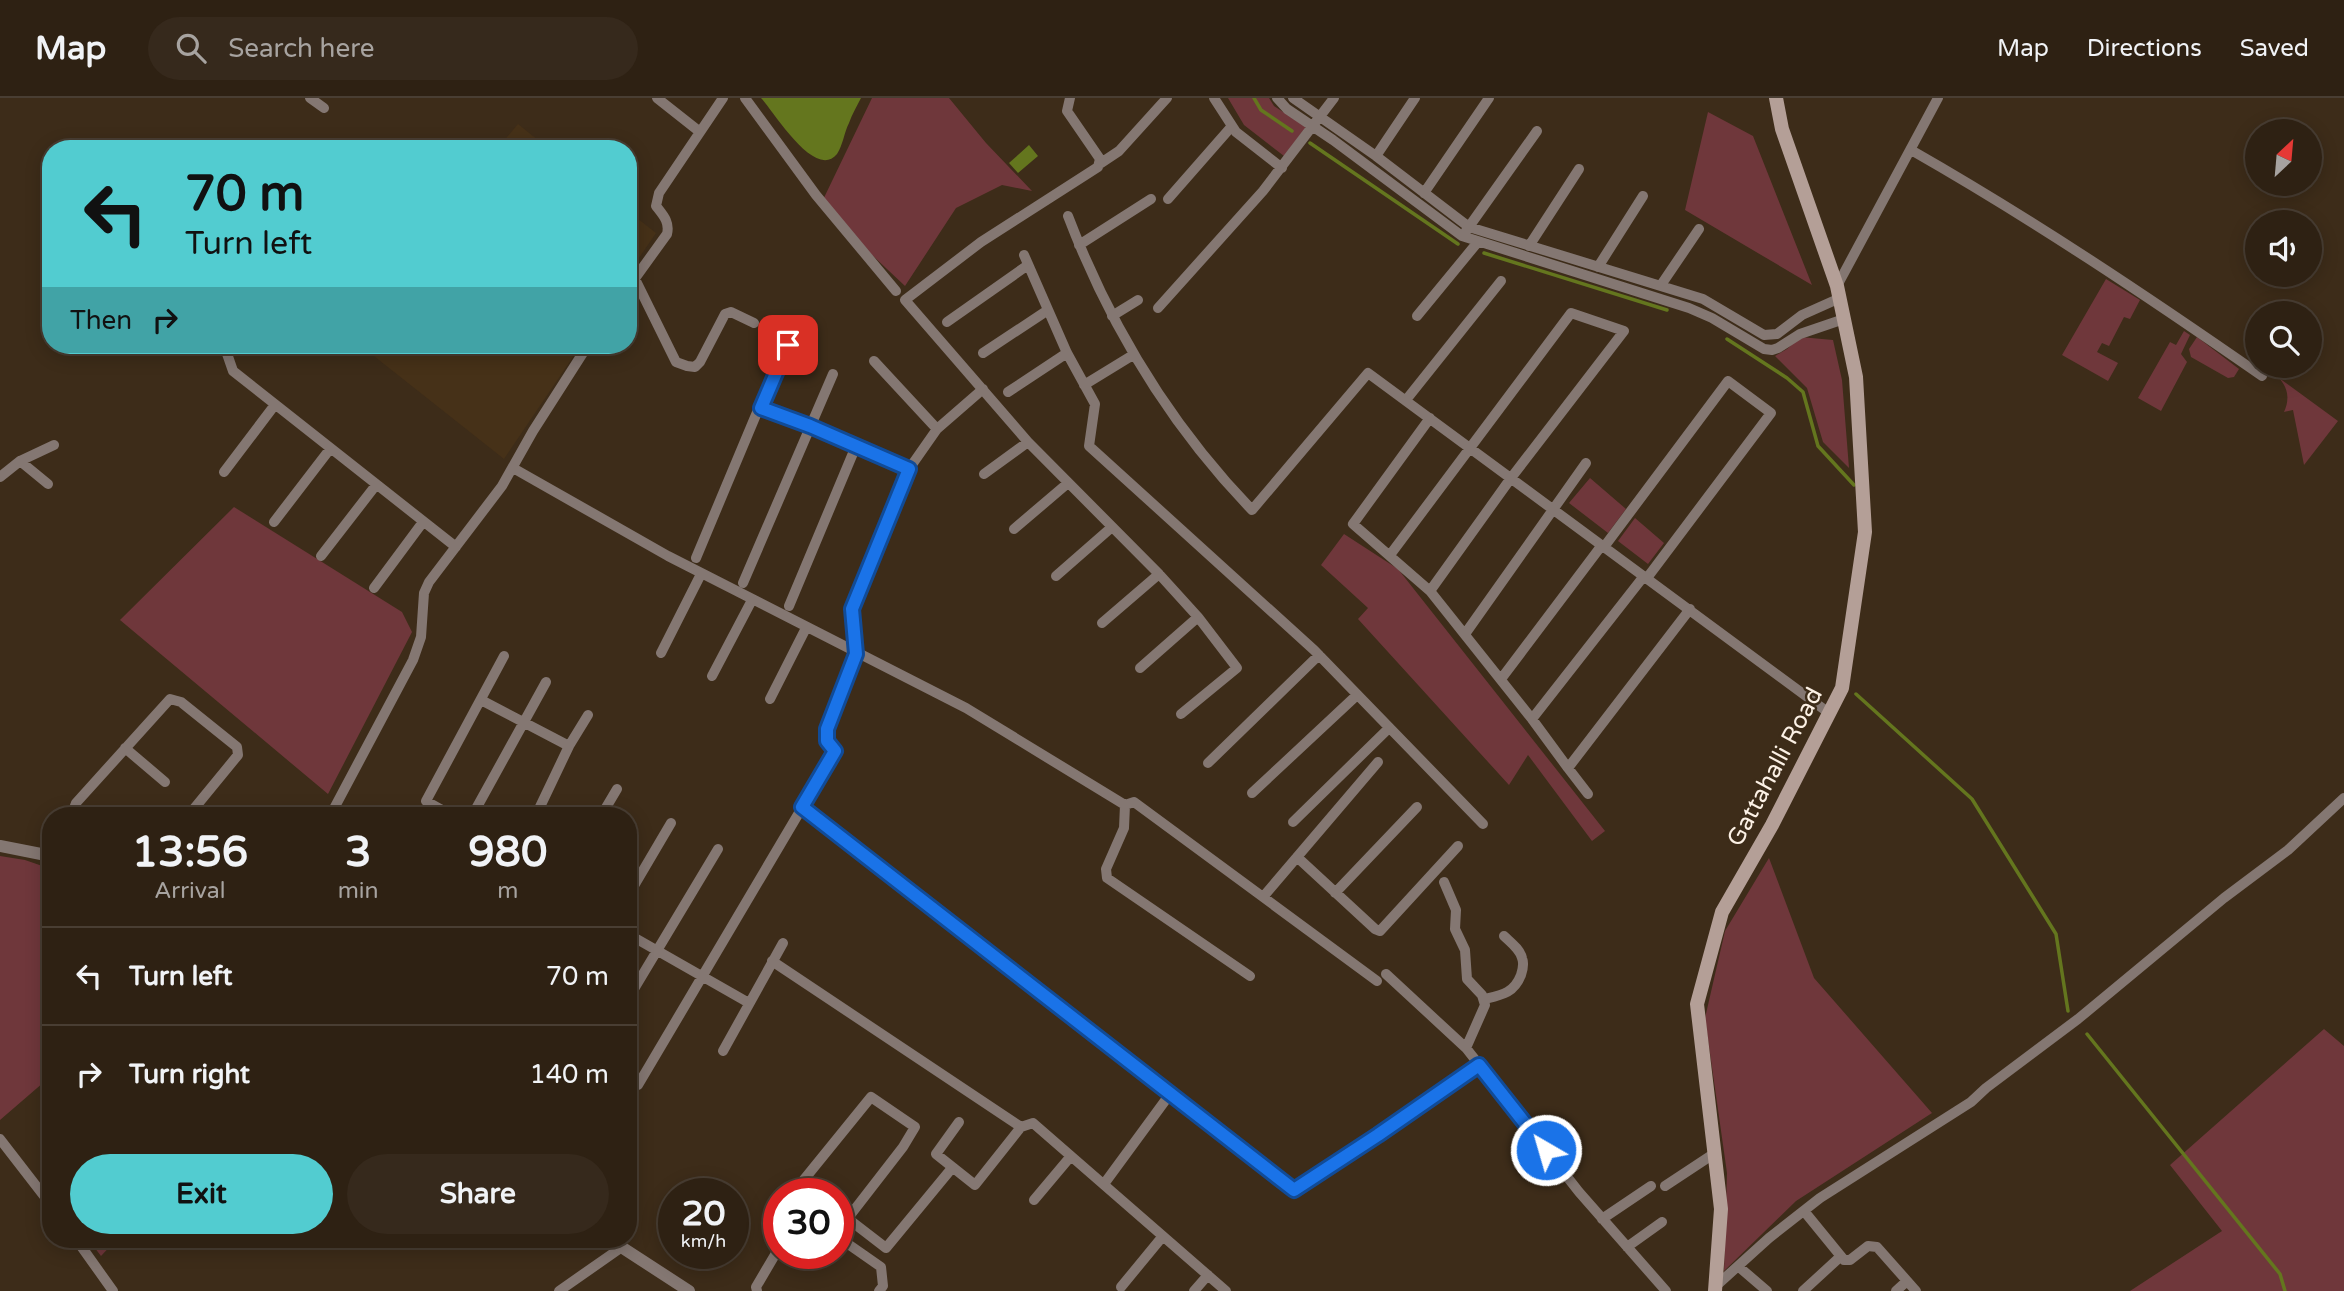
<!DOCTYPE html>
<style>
body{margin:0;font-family:"Varela Round",sans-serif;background:#36291c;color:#f1f3f6;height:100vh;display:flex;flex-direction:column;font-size:26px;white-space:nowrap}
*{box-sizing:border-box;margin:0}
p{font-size:23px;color:#a7a3a0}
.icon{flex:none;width:38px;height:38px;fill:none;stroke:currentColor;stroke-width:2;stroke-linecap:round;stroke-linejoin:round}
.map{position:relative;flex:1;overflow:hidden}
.sheet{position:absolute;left:42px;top:709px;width:595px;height:441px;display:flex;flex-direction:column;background:#2e2113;border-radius:28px;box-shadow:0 4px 18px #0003,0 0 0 2px #493e33}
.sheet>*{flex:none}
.hud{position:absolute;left:42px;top:42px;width:595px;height:214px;border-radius:28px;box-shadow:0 4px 18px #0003,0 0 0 2px #493e33;background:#52ccd0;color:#111;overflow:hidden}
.needle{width:46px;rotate:26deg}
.controls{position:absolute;left:2245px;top:21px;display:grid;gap:14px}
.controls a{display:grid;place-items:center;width:77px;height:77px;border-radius:50%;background:#2e2113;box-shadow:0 4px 18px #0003,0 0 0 2px #493e33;font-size:35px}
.speed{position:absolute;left:658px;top:1080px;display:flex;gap:14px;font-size:35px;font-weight:700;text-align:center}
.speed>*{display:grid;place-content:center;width:91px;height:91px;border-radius:50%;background:#2e2113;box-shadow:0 4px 18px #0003,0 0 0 2px #493e33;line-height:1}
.speed small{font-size:18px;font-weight:400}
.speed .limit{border:10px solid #d22;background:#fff;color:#111}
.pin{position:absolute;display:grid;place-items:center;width:60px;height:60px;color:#fff;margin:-30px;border-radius:14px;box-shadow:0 4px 10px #0006}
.me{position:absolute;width:77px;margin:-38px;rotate:322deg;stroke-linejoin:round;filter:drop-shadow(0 0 5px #0008)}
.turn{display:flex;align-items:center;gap:24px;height:147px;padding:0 28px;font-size:32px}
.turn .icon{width:91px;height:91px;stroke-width:2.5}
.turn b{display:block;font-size:49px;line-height:60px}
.then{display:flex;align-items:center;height:66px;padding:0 28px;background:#0003;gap:14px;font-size:26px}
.eta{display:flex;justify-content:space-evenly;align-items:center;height:119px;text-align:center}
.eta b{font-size:42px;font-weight:700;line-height:49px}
.primary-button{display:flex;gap:14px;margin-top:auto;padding:14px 28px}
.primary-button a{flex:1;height:80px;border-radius:42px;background:#52ccd0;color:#111;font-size:28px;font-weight:700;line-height:80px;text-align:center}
.primary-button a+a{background:#36291c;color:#f1f3f6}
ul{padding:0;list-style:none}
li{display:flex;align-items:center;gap:21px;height:98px;padding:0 28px;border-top:2px solid #493e33}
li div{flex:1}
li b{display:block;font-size:26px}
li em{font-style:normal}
header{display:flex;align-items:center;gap:42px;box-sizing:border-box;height:98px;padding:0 35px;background:#2e2113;border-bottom:2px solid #493e33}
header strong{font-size:33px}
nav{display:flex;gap:38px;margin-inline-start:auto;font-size:24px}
.search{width:490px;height:63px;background:#36291c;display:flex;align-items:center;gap:18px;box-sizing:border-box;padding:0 24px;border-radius:38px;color:#a7a3a0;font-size:26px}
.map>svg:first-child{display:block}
.built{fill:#463118}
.green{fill:#6f373b}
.water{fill:#64761e}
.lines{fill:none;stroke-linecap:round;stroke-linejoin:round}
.stream{stroke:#64761e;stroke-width:3.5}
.minor{stroke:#847772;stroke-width:10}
.tertiary{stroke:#847772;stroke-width:12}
.secondary{stroke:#b49f97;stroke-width:14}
.route-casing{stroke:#114b97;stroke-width:18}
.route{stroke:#1a73e8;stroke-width:12}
.labels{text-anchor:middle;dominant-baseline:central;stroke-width:5;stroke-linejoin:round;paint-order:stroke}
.street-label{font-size:24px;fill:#fcf1e5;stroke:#3d2c19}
</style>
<header>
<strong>Map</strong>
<div class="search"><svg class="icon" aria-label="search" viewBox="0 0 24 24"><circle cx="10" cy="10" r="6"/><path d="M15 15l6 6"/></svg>Search here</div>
<nav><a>Map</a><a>Directions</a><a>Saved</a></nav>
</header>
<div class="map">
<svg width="2344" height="1193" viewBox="0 0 2344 1193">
<rect width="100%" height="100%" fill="#3d2c19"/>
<path class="built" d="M518,26L549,51H497Z
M628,113L656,135L628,176Z
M360,247H581L504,361Z"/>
<path class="green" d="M872,0H949L986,45L1032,93L1002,87L956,110L905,188L820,108Z
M1228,0H1269L1274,8L1306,29L1284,58L1244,27Z
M1708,14L1753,38L1812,187L1685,112Z
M2106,181L2140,202L2130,221L2124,219L2109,248L2102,245L2097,254L2118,265L2108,283L2062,257Z
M2184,233L2190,237L2181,256L2187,264L2161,313L2138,300L2170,244L2176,247Z
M1800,239L1833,242L1842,282L1849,370L1823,344L1807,290L1775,258L1787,251Z
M2197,239L2239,271L2234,279L2228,280L2191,259L2189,251Z
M2279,280L2338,323L2304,367L2293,312L2284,314C2290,301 2288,290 2279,280Z
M1590,380L1626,411L1608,435L1569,405Z
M234,409L402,514L412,534L328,696L120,522Z
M1635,420L1664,445L1648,466L1618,443Z
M1344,436L1398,471L1605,733L1592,743L1528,657L1509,687L1358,521L1368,510L1321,467Z
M0,758L25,762L51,771V978L0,1022Z
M1769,760L1814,880L1932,1015L1796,1103L1724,1173L1727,1075L1705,920L1725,833Z
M2324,931L2344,948V1193H2130L2222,1133L2170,1067Z
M88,1141H117L101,1158Z"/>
<path class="water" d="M761,0H861C857,8 852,16 849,25C844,35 843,47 837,56C815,83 774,14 761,0Z
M1029,47L1038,58L1018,75L1009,65Z"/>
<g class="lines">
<path class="stream" d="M1254,0L1261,12L1292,33
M1310,45L1458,146
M1484,155L1667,212
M1727,241L1787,280L1803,294L1818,348L1854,387
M1856,596L1972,701L2056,836L2068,913
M2087,936L2280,1176L2285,1193"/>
<path class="minor" d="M310,0L324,10
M657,0L700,34
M745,0L816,97L896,193
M1070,0L1067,13L1100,61L1098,69L981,144L905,202L1028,344L1159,476L1198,519L1237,570L1181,616
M1214,0L1236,34L1282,70
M1277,0L1287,11L1333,42L1462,138L1689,210L1712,220L1764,251L1772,252L1778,250L1800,236L1844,221
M1293,0L1376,58L1469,129L1703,201L1764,237L1777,236L1802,217L1840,200
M1911,52C2032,121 2147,198 2262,278
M1376,58L1415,0
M1101,65L1119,53L1167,0
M1424,95L1489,0
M1168,101L1232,28
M1068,118C1110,228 1170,327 1252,412L1368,275L1829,615
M1466,133L1537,33
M1079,147L1151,101
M1529,148L1579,71
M1024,157L1067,255L1095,306L1089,348L1314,552L1483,726
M1598,169L1643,98
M635,181L676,264L687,268L695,269L700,264L725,216L731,214L754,225
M1661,187L1699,131
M1837,188L1938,0
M628,190L667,136C670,124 663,117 656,108L659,95L723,0
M1158,210L1263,93L1334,0
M1112,218L1138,202
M1417,218L1477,145
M947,224L1028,167
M224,247L233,273L456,449
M983,255L1048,212
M874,263L937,331L983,291
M1084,287L1133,257
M1008,294L1067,255
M1406,302L1501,183
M761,310L788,247
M1430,320L1353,426L1430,493L1532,621L1644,478
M20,363L54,347
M513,370L668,458L966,610L1125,707L1134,704L1377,883
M224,374L274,308
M984,376L1028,344
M0,379L20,363L48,386
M274,424L330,351
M1014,431L1068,385
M1604,449L1728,283L1771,315L1647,480
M1390,457L1571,215L1624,233L1511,380L1430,493
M321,458L376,387
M696,460L758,312L761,310L810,328L909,371
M1056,478L1112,429
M743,485L833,276
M374,490L423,424
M789,508L856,348
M1102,525L1159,476
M1465,536L1586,365
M661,555L701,476
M1140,570L1198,519
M712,578L752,502
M1501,581L1602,447
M770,601L806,530
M481,602L569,648L538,713
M1532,621L1568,670L1690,511
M569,648L588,617
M125,650L165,684
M1208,665L1319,557
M1568,670L1588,696
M1252,695L1357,597
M1125,707L1124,730L1106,771L1107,780L1250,878
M802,709L1294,1092L1378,1037L1479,966
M77,718L73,713L76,705L170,601L181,604L237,649L238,657L188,718
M330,718L413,562L421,539L424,495L429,484L502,388L533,333L588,247
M453,718L426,703L504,558
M472,718L546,584
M601,718L617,691
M1293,724L1389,630
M1297,759L1375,831L1380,833L1458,748
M1444,784L1456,812L1455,831L1465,852L1467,881L1482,897L1485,907L1466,950
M1335,795L1417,709
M628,798L671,725
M1263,799L1378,664
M628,836L749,905
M772,863L1021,1029L1033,1025L1226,1193
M1386,876L1466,950L1579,1094L1666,1193
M628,901L718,751
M1485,901C1502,897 1514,895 1521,877C1523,871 1524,865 1522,860C1520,851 1510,844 1504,838
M723,953L783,845
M638,987L835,654L827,643L826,631L856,556L852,511L909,371L937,331
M959,1024L936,1056L975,1087L1021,1029
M0,1041L51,1107
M1104,1086L1170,996
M1665,1088L1715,1055
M816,1096L802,1084L871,999L915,1029L903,1049L848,1120
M1034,1102L1071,1058
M838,1113L886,1150L952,1070
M1804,1113L1844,1162H1850L1868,1148L1877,1149L1916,1193
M1602,1121L1651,1088
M838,1139L881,1169L883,1188L879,1193
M76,1141L113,1193
M1627,1149L1662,1124
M1739,1169L1767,1193
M1717,1187L1769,1140L1820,1100L1971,1004L1986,990L2078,921L2224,800L2288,752L2344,700
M1121,1189L1163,1138
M559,1193L622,1149
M757,1193L756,1189L779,1150
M1194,1193L1208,1177
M1803,1193L1840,1159
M1896,1193L1907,1183"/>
<path class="tertiary" d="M0,748L51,758
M609,1141L689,1193"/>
<path class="secondary" d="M1715,1193L1721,1111L1697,906L1722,814L1772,727L1842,590L1865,434L1856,279L1837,188L1782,31L1776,0"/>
</g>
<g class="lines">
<g class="route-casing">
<path id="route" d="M788,247L761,310L810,328L909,371L852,511L856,556L827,631V643L835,653L802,709L1294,1092L1378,1037L1479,967L1546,1052"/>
</g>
<use href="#route" class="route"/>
</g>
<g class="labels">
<g class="street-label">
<text transform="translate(1775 669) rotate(-62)">Gattahalli Road</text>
</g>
</g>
</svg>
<div class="controls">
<a><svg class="needle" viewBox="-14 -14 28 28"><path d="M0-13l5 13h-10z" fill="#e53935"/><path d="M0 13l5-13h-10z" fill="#a7a3a0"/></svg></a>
<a><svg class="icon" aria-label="sound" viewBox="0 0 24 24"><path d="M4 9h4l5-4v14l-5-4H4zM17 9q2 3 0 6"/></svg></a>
<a><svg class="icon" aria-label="search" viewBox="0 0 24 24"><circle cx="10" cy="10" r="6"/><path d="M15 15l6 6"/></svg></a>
</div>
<div class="speed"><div>20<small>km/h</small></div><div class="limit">30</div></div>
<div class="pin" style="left:788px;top:247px;background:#d93025"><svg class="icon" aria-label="arrive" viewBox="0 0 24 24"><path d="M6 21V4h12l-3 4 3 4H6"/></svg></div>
<svg class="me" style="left:1546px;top:1052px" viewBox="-20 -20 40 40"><circle r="17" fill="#1a73e8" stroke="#fff" stroke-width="3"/><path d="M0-11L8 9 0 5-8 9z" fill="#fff"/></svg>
<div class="hud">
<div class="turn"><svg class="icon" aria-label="left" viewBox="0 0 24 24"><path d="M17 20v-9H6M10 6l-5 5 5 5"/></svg><div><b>70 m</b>Turn left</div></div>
<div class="then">Then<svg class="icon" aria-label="right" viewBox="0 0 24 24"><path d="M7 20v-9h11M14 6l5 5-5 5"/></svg></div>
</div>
<section class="sheet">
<div class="eta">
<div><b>13:56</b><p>Arrival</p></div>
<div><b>3</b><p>min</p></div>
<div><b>980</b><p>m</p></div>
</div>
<ul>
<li><svg class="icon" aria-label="left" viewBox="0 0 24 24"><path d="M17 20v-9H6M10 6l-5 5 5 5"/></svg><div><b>Turn left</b></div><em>70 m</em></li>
<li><svg class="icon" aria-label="right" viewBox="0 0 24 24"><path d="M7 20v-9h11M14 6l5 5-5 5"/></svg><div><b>Turn right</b></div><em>140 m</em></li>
</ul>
<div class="primary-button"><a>Exit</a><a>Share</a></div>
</section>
</div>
